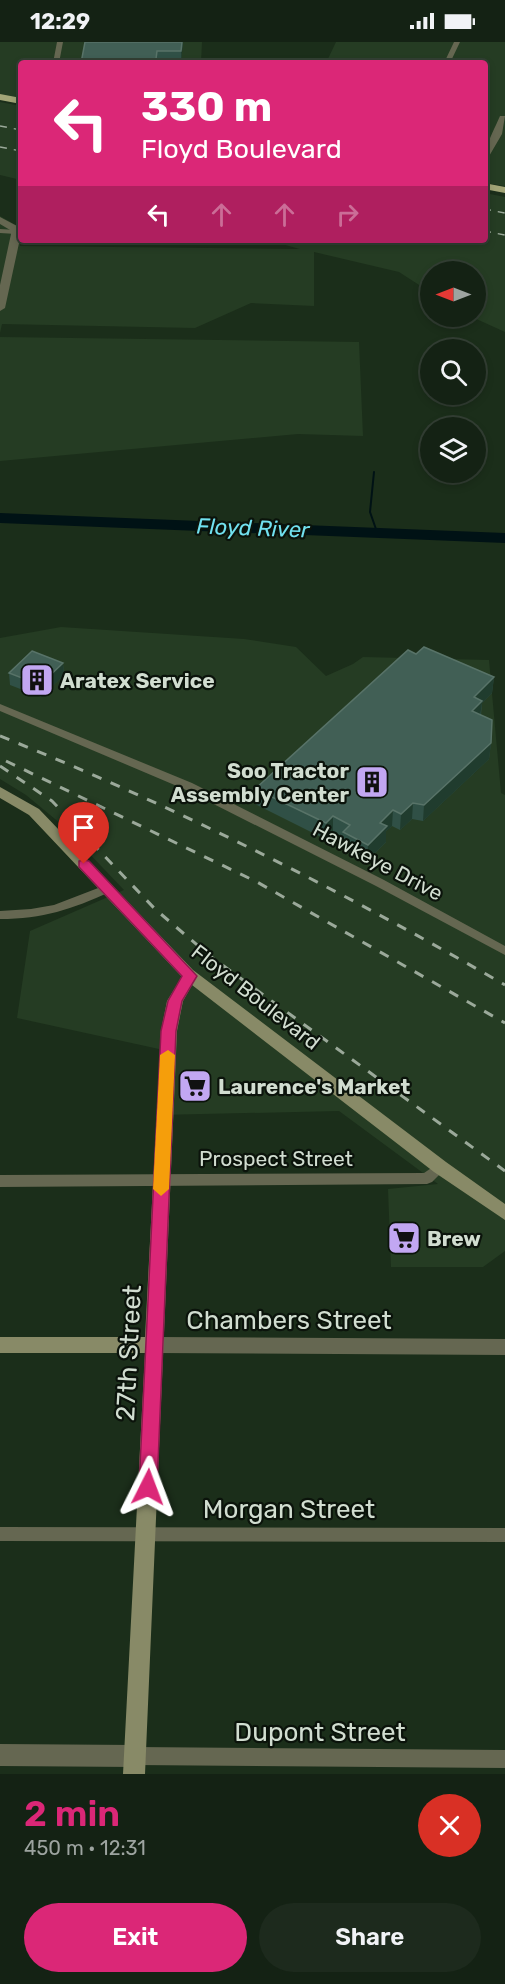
<!DOCTYPE html>
<meta charset="utf-8">
<style>
body{margin:0;font-family:Rubik,sans-serif;background:#1d2a1d;color:#f1f3f6;height:100vh;display:flex;flex-direction:column;font-size:22px;white-space:nowrap}
*{box-sizing:border-box;margin:0}
p{font-size:20px;color:#9da4a0}
.icon{flex:none;width:33px;height:33px;fill:none;stroke:currentColor;stroke-width:2;stroke-linecap:round;stroke-linejoin:round}
.map{position:relative;height:1732px;overflow:hidden}
.sheet{display:flex;flex-direction:column;background:#142214;flex:1}
.sheet>*{flex:none}
.top-card{position:absolute;left:18px;top:18px;width:470px;height:183px;border-radius:6px;box-shadow:0 3px 9px #0003,0 0 0 2px #333f34;background:#db2777;color:#fff;overflow:hidden}
.needle{width:39px;rotate:270deg}
.controls{position:absolute;left:420px;top:219px;display:grid;gap:12px}
.controls a{display:grid;place-items:center;width:66px;height:66px;border-radius:50%;background:#142214;box-shadow:0 3px 9px #0003,0 0 0 2px #333f34;font-size:30px}
.pin{position:absolute;display:grid;place-items:center;width:51px;height:51px;color:#fff;margin:-62px -26px;border-radius:50% 50% 50% 0;rotate:-45deg;box-shadow:0 0 6px #0007}
.pin .icon{rotate:45deg}
.me{position:absolute;width:66px;margin:-33px;rotate:3deg;stroke-linejoin:round;filter:drop-shadow(0 0 4px #0008)}
.turn{display:flex;align-items:center;gap:21px;height:126px;padding:0 24px;font-size:27px}
.turn .icon{width:78px;height:78px;stroke-width:2.5}
.turn b{display:block;font-size:42px;line-height:51px}
.lanes{display:flex;align-items:center;height:57px;padding:0 24px;background:#0003;justify-content:center;gap:30px;direction:ltr}
.lanes .off{opacity:.35}
.round{display:grid;place-items:center;flex:none;width:63px;height:63px;border-radius:32px;background:#1d2a1d}
.overview{display:flex;align-items:center;justify-content:space-between;height:102px;padding:0 24px}
h1{font-size:36px;font-weight:600;line-height:45px;color:#db2777}
.button{display:flex;gap:12px;margin-top:auto;padding:12px 24px}
.button a{flex:1;height:69px;border-radius:36px;background:#db2777;color:#fff;font-size:24px;font-weight:600;line-height:69px;text-align:center}
.button a+a{background:#1d2a1d;color:#f1f3f6}
.status{display:flex;justify-content:space-between;align-items:center;height:42px;padding:0 30px;background:#142214;direction:ltr}
.status svg{height:16px;fill:currentColor}
.map>svg:first-child{display:block}
.built{fill:#253c23}
.lines{fill:none;stroke-linecap:round;stroke-linejoin:round}
.stream{stroke:#001215;stroke-width:2}
.river{fill:#001215;fill-rule:evenodd}
.minor{fill:#656751;fill-rule:evenodd}
.tertiary{fill:#656751;fill-rule:evenodd}
.secondary{fill:#888a67;fill-rule:evenodd}
.primary{fill:#a2a577;fill-rule:evenodd}
.rail-far1{stroke:#9ba99a;stroke-width:1.5;stroke-dasharray:7 7;stroke-linecap:butt}
.rail{stroke:#9ba99a;stroke-width:3;stroke-dasharray:10 10;stroke-linecap:butt}
.wall{fill:#305046}
.shaded-wall{fill:#203c2e}
.building{fill:#415f55;stroke:#587368;stroke-width:1.5}
.route{fill:#db2777;stroke:#8e194d;stroke-width:1.5}
.slow{fill:#f59e0b}
.labels{text-anchor:middle;dominant-baseline:central;stroke-width:4.5;stroke-linejoin:round;paint-order:stroke}
.poi-label{font-size:21px;font-weight:bold;fill:#d1ddd0;stroke:#0b130b;text-anchor:start}
.street-label{font-size:21px;fill:#d1ddd0;stroke:#0b130b}
.water-label{font-size:22px;font-style:italic;fill:#71e1ef;stroke:#0b130b}
.near-street-label{font-size:26px;fill:#d1ddd0;stroke:#0b130b}
</style>
<div class="status"><b>12:29</b><svg viewBox="0 0 49 12"><path d="M0 12V9h3v3zM5 12V6h3v6zM10 12V3h3v9zM15 12V0h3v12zM26 1h20v11H26zM47 4h2v5h-2z"/></svg></div>
<div class="map">
<svg width="505" height="1732" viewBox="0 0 505 1732">
<rect width="100%" height="100%" fill="#1b2e1a"/>
<path class="built" d="M0,0H202L201,21H21V57L0,53Z
M336,0H505V144L485,141L484,21H326Z
M0,60L21,64V138L0,133Z
M485,151L505,155V290L472,275L476,274V230H430V250L399,230L314,210V264L251,261L195,286L2,282L0,291V174L21,186L20,204L300,207L267,198H484Z
M0,295L359,300L363,394L298,392L0,419Z
M61,585L244,597L296,605L326,634L353,622L363,615L489,618L501,751L505,753V1209L483,1225H391L388,1147L438,1142L339,1069L158,1073L159,1007L17,976L30,889L124,848L61,782L26,753L0,737V596Z"/>
<g class="lines">
<path class="stream" d="M374,430L370,470L377,490"/>
<path class="river" d="M0,471L505,491V501L0,481Z"/>
<path class="minor" d="M57,0H63L59,21H53Z
M454,0H460L450,21H444Z
M500,74H505L502,92L488,116L484,118C484,106 495,86 500,74Z
M0,187L16,188L20,190L16,192L0,191Z
M0,662L192,741L384,838L505,904V913L376,844L184,747L0,669Z
M106,843L110,844L112,847L110,850C72,867 43,877 0,877V869L31,867L54,863Z
M440,1120L445,1121L447,1125L432,1140L427,1142L0,1145V1133L424,1131Z
M0,1485L505,1486V1500L0,1499Z
M135,1705L505,1708V1726L135,1723L129,1720L126,1714L129,1708Z"/>
<path class="tertiary" d="M0,175L17,184L21,192L5,266L0,269V243L11,192L10,188L0,182Z
M155,1295L505,1297V1313L155,1311L148,1309L146,1303L148,1297Z
M0,1702L135,1703L143,1706L146,1714L143,1722L135,1725L0,1724Z"/>
<path class="secondary" d="M0,745L39,767L193,928L446,1120L505,1162V1178L434,1130L192,943L183,959L177,989L145,1732H123L145,1311H0V1295H145L161,989L167,959L182,935L29,773L0,756Z"/>
<path class="primary" d="M0,52L21,56V62L0,58Z
M484,141L505,145V151L484,147Z"/>
<path class="rail-far1" d="M0,84L21,88
M0,105L21,109
M484,167L505,171
M484,189L505,193"/>
<path class="rail" d="M0,694C175,764 342,849 505,943
M6,719L257,840L505,981
M0,724L52,759L155,867L210,914L505,1129"/>
</g>
<path class="wall" d="M85,0H183L181,19H157V21H81Z
M416,612L494,635L492,651L482,661L481,673L491,701L489,717L423,779L412,777L400,788L392,784L386,789V800L367,819L342,806L343,795L333,790L325,797L255,762V747Z
M63,621L64,633L41,655L10,643L9,631Z"/>
<path class="shaded-wall" d="M182,0H183L181,19V9Z
M63,621L64,633L41,655L40,643Z
M494,635L492,651L482,661L480,674L470,685L474,655Z
M491,701L489,717L423,779L424,763Z
M413,761L412,777L400,788L401,772Z
M393,768L392,784L386,789V800L367,819L368,803L380,781Z
M333,774V790L325,797L326,781Z"/>
<path class="building" d="M85,0H182L181,9H157L156,17H134L133,21H81Z
M424,605L494,635L474,655L482,659L472,669L492,678L491,701L424,763L413,761L401,772L393,768L380,781L387,784L368,803L343,790L350,783L333,774L326,781L255,747L408,608L416,612Z
M32,609L63,621L40,643L9,631Z"/>
<path class="route" d="M84,818L89,819L197,934L182,959L176,989L157,1445L154,1450L148,1453L142,1450L139,1445L161,989L168,959L182,934L79,825V819Z"/>
<path class="slow" d="M168,1008L175,1013L169,1147L161,1154L153,1147L160,1013Z"/>
<defs>
<g id="building-square" transform="scale(1.725)"><rect x="-9" y="-9" width="18" height="18" rx="4" fill="#c2a7f2" stroke="#0b130b"/><path d="M-4-6H4V6H1V3H-1V6H-4ZM-2.5-4.3h1.7v1.8h-1.7ZM.8-4.3h1.7v1.8H.8ZM-2.5-1h1.7V.8h-1.7ZM.8-1h1.7V.8H.8Z" fill="#111"/></g>
<g id="supermarket-square" transform="scale(1.725)"><rect x="-9" y="-9" width="18" height="18" rx="4" fill="#c2a7f2" stroke="#0b130b"/><path d="M-6-5.5h2.5l.6 2H6L4.5 2H-2.5L-4.4-4H-6ZM-1.5 3.2a1.3 1.3 0 1 0 .1 0ZM3 3.2a1.3 1.3 0 1 0 .1 0Z" fill="#111"/></g>
</defs>
<g fill-rule="evenodd">
<use href="#building-square" x="37" y="638"/>
<use href="#building-square" x="372" y="740"/>
<use href="#supermarket-square" x="195" y="1044"/>
<use href="#supermarket-square" x="404" y="1196"/>
</g>
<g class="labels">
<g class="poi-label">
<text x="60" y="638">Aratex Service</text>
<text x="349" y="728" text-anchor="end">Soo Tractor<tspan x="349" dy="24">Assembly Center</tspan></text>
<text x="218" y="1044">Laurence's Market</text>
<text x="427" y="1196">Brew</text>
</g>
<g class="street-label">
<text transform="translate(378 819) rotate(28)">Hawkeye Drive</text>
<text transform="translate(256 955) rotate(38)">Floyd Boulevard</text>
<text x="276" y="1116">Prospect Street</text>
</g>
<g class="water-label">
<text transform="translate(253 486) rotate(2)">Floyd River</text>
</g>
<g class="near-street-label">
<text x="289" y="1278">Chambers Street</text>
<text transform="translate(129 1311) rotate(-87)">27th Street</text>
<text x="289" y="1467">Morgan Street</text>
<text x="320" y="1690">Dupont Street</text>
</g>
</g>
</svg>
<div class="controls">
<a><svg class="needle" viewBox="-14 -14 28 28"><path d="M0-13l5 13h-10z" fill="#e53935"/><path d="M0 13l5-13h-10z" fill="#9da4a0"/></svg></a>
<a><svg class="icon" aria-label="search" viewBox="0 0 24 24"><circle cx="10" cy="10" r="6"/><path d="M15 15l6 6"/></svg></a>
<a><svg class="icon" aria-label="layers" viewBox="0 0 24 24"><path d="M12 4l9 5-9 5-9-5zM3 14l9 5 9-5"/></svg></a>
</div>
<div class="pin" style="left:84px;top:822px;background:#d93025"><svg class="icon" aria-label="arrive" viewBox="0 0 24 24"><path d="M6 21V4h12l-3 4 3 4H6"/></svg></div>
<svg class="me" style="left:148px;top:1445px" viewBox="-20 -20 40 40"><path d="M0-17L14 15 0 8-14 15z" fill="#db2777" stroke="#fff" stroke-width="4"/></svg>
<div class="top-card">
<div class="turn"><svg class="icon" aria-label="left" viewBox="0 0 24 24"><path d="M17 20v-9H6M10 6l-5 5 5 5"/></svg><div><b>330 m</b>Floyd Boulevard</div></div>
<div class="lanes"><svg class="icon" aria-label="left" viewBox="0 0 24 24"><path d="M17 20v-9H6M10 6l-5 5 5 5"/></svg><svg class="icon off" aria-label="ahead" viewBox="0 0 24 24"><path d="M12 20V5M6 11l6-6 6 6"/></svg><svg class="icon off" aria-label="ahead" viewBox="0 0 24 24"><path d="M12 20V5M6 11l6-6 6 6"/></svg><svg class="icon off" aria-label="right" viewBox="0 0 24 24"><path d="M7 20v-9h11M14 6l5 5-5 5"/></svg></div>
</div>
</div>
<section class="sheet">
<div class="overview"><div><h1>2 min</h1><p>450 m · 12:31</p></div><a class="round" style="background:#d93025;color:#fff"><svg class="icon" aria-label="close" viewBox="0 0 24 24"><path d="M6 6l12 12M18 6L6 18"/></svg></a></div>
<div class="button"><a>Exit</a><a>Share</a></div>
</section>
